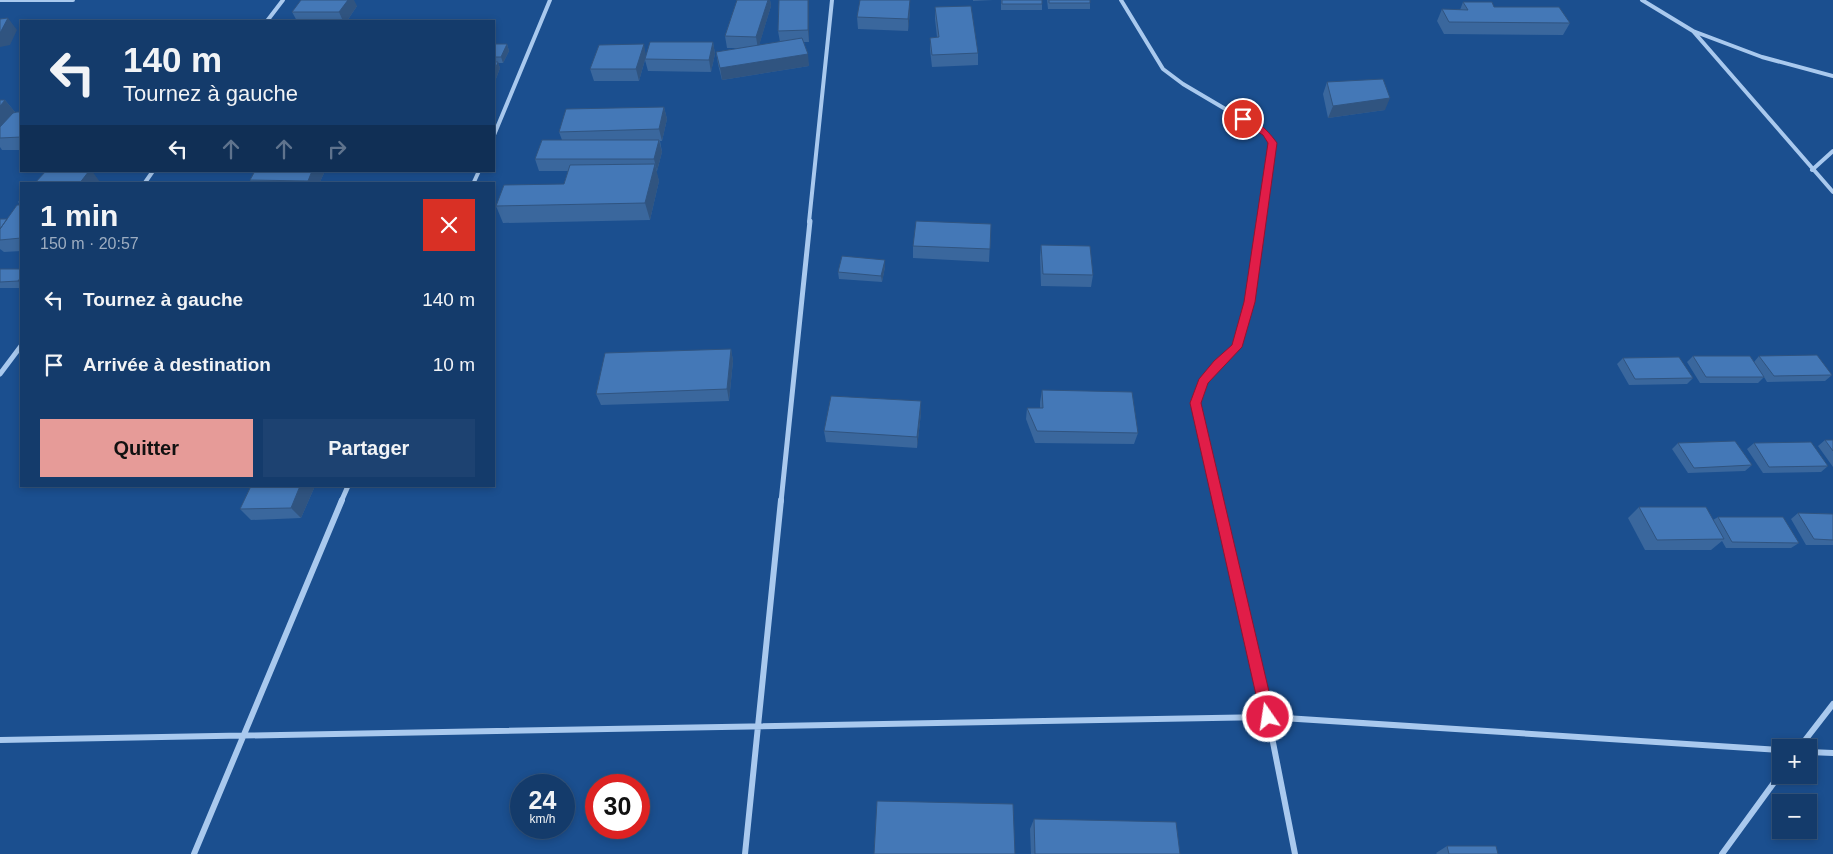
<!DOCTYPE html>
<html lang="fr">
<meta charset="utf-8">
<style>
body{margin:0;font-family:Arial,sans-serif;background:#1d4271;color:#f1f3f6;height:100vh;display:flex;flex-direction:column;font-size:19px;white-space:nowrap}
*{box-sizing:border-box;margin:0}
p{font-size:16px;color:#9dadc1}
.icon{flex:none;width:28px;height:28px;fill:none;stroke:currentColor;stroke-width:2;stroke-linecap:round;stroke-linejoin:round}
.map{position:relative;flex:1;overflow:hidden}
.details{position:absolute;left:20px;top:182px;width:475px;height:305px;display:flex;flex-direction:column;background:#143b6b;border-radius:0px;box-shadow:0 2px 8px #0003,0 0 0 1px #33557e}
.details>*{flex:none}
.hud{position:absolute;left:20px;top:20px;width:475px;height:152px;border-radius:0px;box-shadow:0 2px 8px #0003,0 0 0 1px #33557e;background:#143b6b;color:#f1f3f6;overflow:hidden}
.tools{position:absolute;left:1772px;top:739px;display:grid;gap:10px}
.tools a{display:grid;place-items:center;width:45px;height:45px;border-radius:0px;background:#143b6b;box-shadow:0 2px 8px #0003,0 0 0 1px #33557e;font-size:25px}
.speed{position:absolute;left:510px;top:774px;display:flex;gap:10px;font-size:25px;font-weight:700;text-align:center}
.speed>*{display:grid;place-content:center;width:65px;height:65px;border-radius:50%;background:#143b6b;box-shadow:0 2px 8px #0003,0 0 0 1px #33557e;line-height:1}
.speed small{font-size:12px;font-weight:400}
.speed .limit{border:8px solid #d22;background:#fff;color:#111}
.pin{position:absolute;display:grid;place-items:center;width:42px;height:42px;color:#fff;margin:-21px;border:2px solid #fff;border-radius:50%;box-shadow:0 1px 5px #0007}
.me{position:absolute;width:55px;margin:-28px;rotate:347deg;stroke-linejoin:round;filter:drop-shadow(0 0 4px #0008)}
.turn{display:flex;align-items:center;gap:18px;height:105px;padding:0 20px;font-size:22px}
.turn .icon{width:65px;height:65px;stroke-width:2.5}
.turn b{display:block;font-size:35px;line-height:42px}
.lanes{display:flex;align-items:center;height:48px;padding:0 20px;background:#0003;justify-content:center;gap:25px;direction:ltr}
.lanes .off{opacity:.35}
.round{display:grid;place-items:center;flex:none;width:52px;height:52px;border-radius:0px;background:#1d4271}
.head{display:flex;align-items:center;justify-content:space-between;height:85px;padding:0 20px}
h1{font-size:30px;font-weight:800;line-height:38px}
.primary-button{display:flex;gap:10px;margin-top:auto;padding:10px 20px}
.primary-button a{flex:1;height:58px;border-radius:0px;background:#e69b98;color:#111;font-size:20px;font-weight:800;line-height:58px;text-align:center}
.primary-button a+a{background:#1d4271;color:#f1f3f6}
ul{padding:0;list-style:none}
li{display:flex;align-items:center;gap:15px;height:65px;padding:0 20px}
li div{flex:1}
li b{display:block;font-size:19px}
li em{font-style:normal}
.map>svg:first-child{display:block}
.lines{fill:none;stroke-linecap:round;stroke-linejoin:round}
.minor-far2{stroke:#a9c9ee;stroke-width:4}
.minor-far1{stroke:#a9c9ee;stroke-width:5}
.minor{stroke:#a9c9ee;stroke-width:6}
.wall{fill:#3a679d}
.shaded-wall{fill:#305480}
.building{fill:#4478b7;stroke:#305480}
.route{fill:#e11d48;stroke:#92132f}
</style>
<div class="map">
<svg width="1833" height="854" viewBox="0 0 1833 854">
<rect width="100%" height="100%" fill="#1b4f8f"/>
<g class="lines">
<path class="minor-far2" d="M0,0H73
M1121,0L1163,69L1183,84L1266,133L1272,143L1261,222
M1642,0L1693,31L1833,192
M267,21L283,0
M1693,31L1762,57L1833,76
M494,135L550,0
M1812,170L1833,151
M144,184L153,171
M473,184L479,171
M809,222L832,0"/>
<path class="minor-far1" d="M0,374L21,346
M341,502L348,486
M781,502L810,221
M1219,502L1196,403L1203,382L1217,364L1236,347L1250,302L1261,221"/>
<path class="minor" d="M1218,500L1268,717L1295,854
M0,740L1268,717L1781,750
M1799,748L1833,704
M1809,752L1833,753
M194,854L342,500
M745,854L781,500
M1722,854L1781,773"/>
</g>
<path class="wall" d="M737,0H770L771,6L759,45L780,42L778,31L779,0H809V42H804L809,66L722,80L718,64L716,52L739,48H727L725,36Z
M973,0H993L973,1Z
M1001,0H1042V10H1001Z
M1047,0H1090V9H1048Z
M1463,2L1494,7L1570,23L1563,35L1444,34L1437,21L1442,9L1460,10Z
M357,6L347,21H297L292,12Z
M935,7L978,53V65L932,67L930,50V38L937,37L935,19Z
M910,11L908,31L858,29L857,17Z
M713,42L715,54L711,72L648,71L645,60L639,81H594L590,69L646,55Z
M494,44H507L509,51L503,63H498L500,68L494,84Z
M1327,82L1385,110L1328,118L1323,94Z
M0,100H5L15,112H21V150H2L0,147Z
M664,107L667,119L662,141H660L662,152L657,171H656L659,181L650,220L503,223L496,206L564,184L568,171H539L535,159L562,140L559,132Z
M255,171H325L319,184H252L250,180Z
M21,198V251L4,252L0,249V219H7L21,205L18,202Z
M991,224L989,262L913,258V246Z
M1041,245L1093,275L1091,287L1041,286L1040,257Z
M885,267L882,282L839,279L838,272Z
M0,269H21V288H0Z
M731,349L733,361L729,401L601,405L596,394Z
M1693,356L1754,362L1759,356L1832,375L1825,381L1767,382L1764,377L1758,383H1700L1687,362Z
M1623,358L1693,378L1687,384L1629,385L1617,364Z
M1042,390L1138,433L1134,444L1035,443L1026,419L1027,408H1040V402Z
M921,413L917,448L826,442L824,431Z
M1825,440H1833V467L1818,446Z
M1678,443L1752,465L1745,471L1688,473L1672,449Z
M1754,443L1828,466L1821,472L1763,473L1747,449Z
M151,486H194V487L154,488Z
M251,486H315L301,518L251,520L240,509Z
M1639,507L1713,520L1718,517L1799,543L1791,548H1726L1722,541L1711,550H1645L1628,518Z
M1798,513L1833,514V545H1806L1791,519Z
M1034,819L1180,854H1031L1030,829Z
M1447,846L1498,854H1437L1436,853Z"/>
<path class="shaded-wall" d="M348,0H354L357,6L347,21H343L339,12Z
M768,0H770L771,6L758,49L756,37Z
M808,0H809V42L808,30Z
M910,0V11L908,31V19Z
M8,18L17,30L10,45L0,47V33Z
M713,42L715,54L711,72L709,60Z
M507,44L509,51L503,63L501,57Z
M644,44L646,56L639,81L636,69Z
M808,54L809,66L722,80L720,68Z
M498,62L500,68L494,84V72Z
M1390,98L1385,110L1328,118L1333,106Z
M5,100L15,112L0,128V106Z
M664,107L667,119L662,141L659,129Z
M659,140L662,152L657,171L654,159Z
M655,164L659,181L650,220L645,203Z
M89,171H92L100,182L99,184H79Z
M312,171H325L319,184H309L308,181Z
M885,260V267L882,282L881,276Z
M21,277V285L18,281Z
M731,349L733,361L729,401L727,389Z
M921,401V413L917,448V437Z
M300,486H315L301,518L291,508Z"/>
<path class="building" d="M301,0H348L339,12H292Z
M737,0H768L756,37L725,36Z
M779,0H808V30L778,31Z
M860,0H910L908,19L857,17Z
M1002,0H1042V4H1002Z
M1049,0H1090V3H1049Z
M1463,2H1492L1494,7H1559L1570,23L1449,22L1442,9L1468,10Z
M971,6L978,53L932,55L930,38L939,37L935,7Z
M8,18L0,33V19Z
M802,38L808,54L720,68L716,52Z
M650,42H713L709,60L645,59Z
M494,44H507L501,57H494Z
M644,44L636,69H590L599,45Z
M494,62H498L494,72Z
M1383,79L1390,98L1333,106L1327,82Z
M0,100H5L0,106Z
M664,107L659,129L559,132L566,109Z
M17,112H21V137L0,138V127L13,113Z
M542,140H659L654,159H535Z
M655,164L645,203L496,206L504,185L564,184L570,165Z
M46,171H89L79,184H34Z
M255,171H312L308,181L250,180Z
M17,205H21V238L0,240V229Z
M0,219H7L0,229Z
M916,221L991,224L990,249L913,246Z
M1041,245L1090,246L1093,275L1043,274Z
M842,256L885,260L881,276L838,272Z
M0,269H21V277L18,281L0,282Z
M731,349L727,389L596,394L605,353Z
M1817,355L1832,375L1774,376L1759,356Z
M1693,356H1750L1764,377H1706Z
M1679,357L1693,378L1635,379L1623,358Z
M1042,390L1132,392L1138,433L1037,431L1027,408H1043Z
M831,396L921,401L917,437L824,431Z
M1825,440H1833V451Z
M1735,441L1752,465L1694,468L1678,443Z
M1811,442L1828,466L1769,467L1754,443Z
M251,486H300L291,508L240,509Z
M1639,507H1706L1724,539L1657,540Z
M1798,513L1833,514V540L1814,539Z
M1718,517H1783L1799,543L1732,542Z
M877,801L1013,804L1015,854H874Z
M1034,819L1176,822L1180,854H1035Z
M1447,846H1496L1498,854H1449Z"/>
<path class="route" d="M1240,117C1254,115 1270,133 1277,143L1255,302L1242,347L1208,383L1201,403L1275,717L1273,722L1268,724L1263,722L1261,717L1190,403L1199,379L1214,361L1232,345L1244,302L1268,143L1263,135L1240,121Z"/>
</svg>
<div class="tools">
<a>+</a>
<a>−</a>
</div>
<div class="speed"><div>24<small>km/h</small></div><div class="limit">30</div></div>
<div class="pin" style="left:1243px;top:119px;background:#d93025"><svg class="icon" aria-label="arrive" viewBox="0 0 24 24"><path d="M6 21V4h12l-3 4 3 4H6"/></svg></div>
<svg class="me" style="left:1268px;top:717px" viewBox="-20 -20 40 40"><circle r="17" fill="#e11d48" stroke="#fff" stroke-width="3"/><path d="M0-11L8 9 0 5-8 9z" fill="#fff"/></svg>
<div class="hud">
<div class="turn"><svg class="icon" aria-label="left" viewBox="0 0 24 24"><path d="M17 20v-9H6M10 6l-5 5 5 5"/></svg><div><b>140 m</b>Tournez à gauche</div></div>
<div class="lanes"><svg class="icon" aria-label="left" viewBox="0 0 24 24"><path d="M17 20v-9H6M10 6l-5 5 5 5"/></svg><svg class="icon off" aria-label="ahead" viewBox="0 0 24 24"><path d="M12 20V5M6 11l6-6 6 6"/></svg><svg class="icon off" aria-label="ahead" viewBox="0 0 24 24"><path d="M12 20V5M6 11l6-6 6 6"/></svg><svg class="icon off" aria-label="right" viewBox="0 0 24 24"><path d="M7 20v-9h11M14 6l5 5-5 5"/></svg></div>
</div>
<section class="details">
<div class="head"><div><h1>1 min</h1><p>150 m · 20:57</p></div><a class="round" style="background:#d93025;color:#fff"><svg class="icon" aria-label="close" viewBox="0 0 24 24"><path d="M6 6l12 12M18 6L6 18"/></svg></a></div>
<ul>
<li><svg class="icon" aria-label="left" viewBox="0 0 24 24"><path d="M17 20v-9H6M10 6l-5 5 5 5"/></svg><div><b>Tournez à gauche</b></div><em>140 m</em></li>
<li><svg class="icon" aria-label="arrive" viewBox="0 0 24 24"><path d="M6 21V4h12l-3 4 3 4H6"/></svg><div><b>Arrivée à destination</b></div><em>10 m</em></li>
</ul>
<div class="primary-button"><a>Quitter</a><a>Partager</a></div>
</section>
</div>
